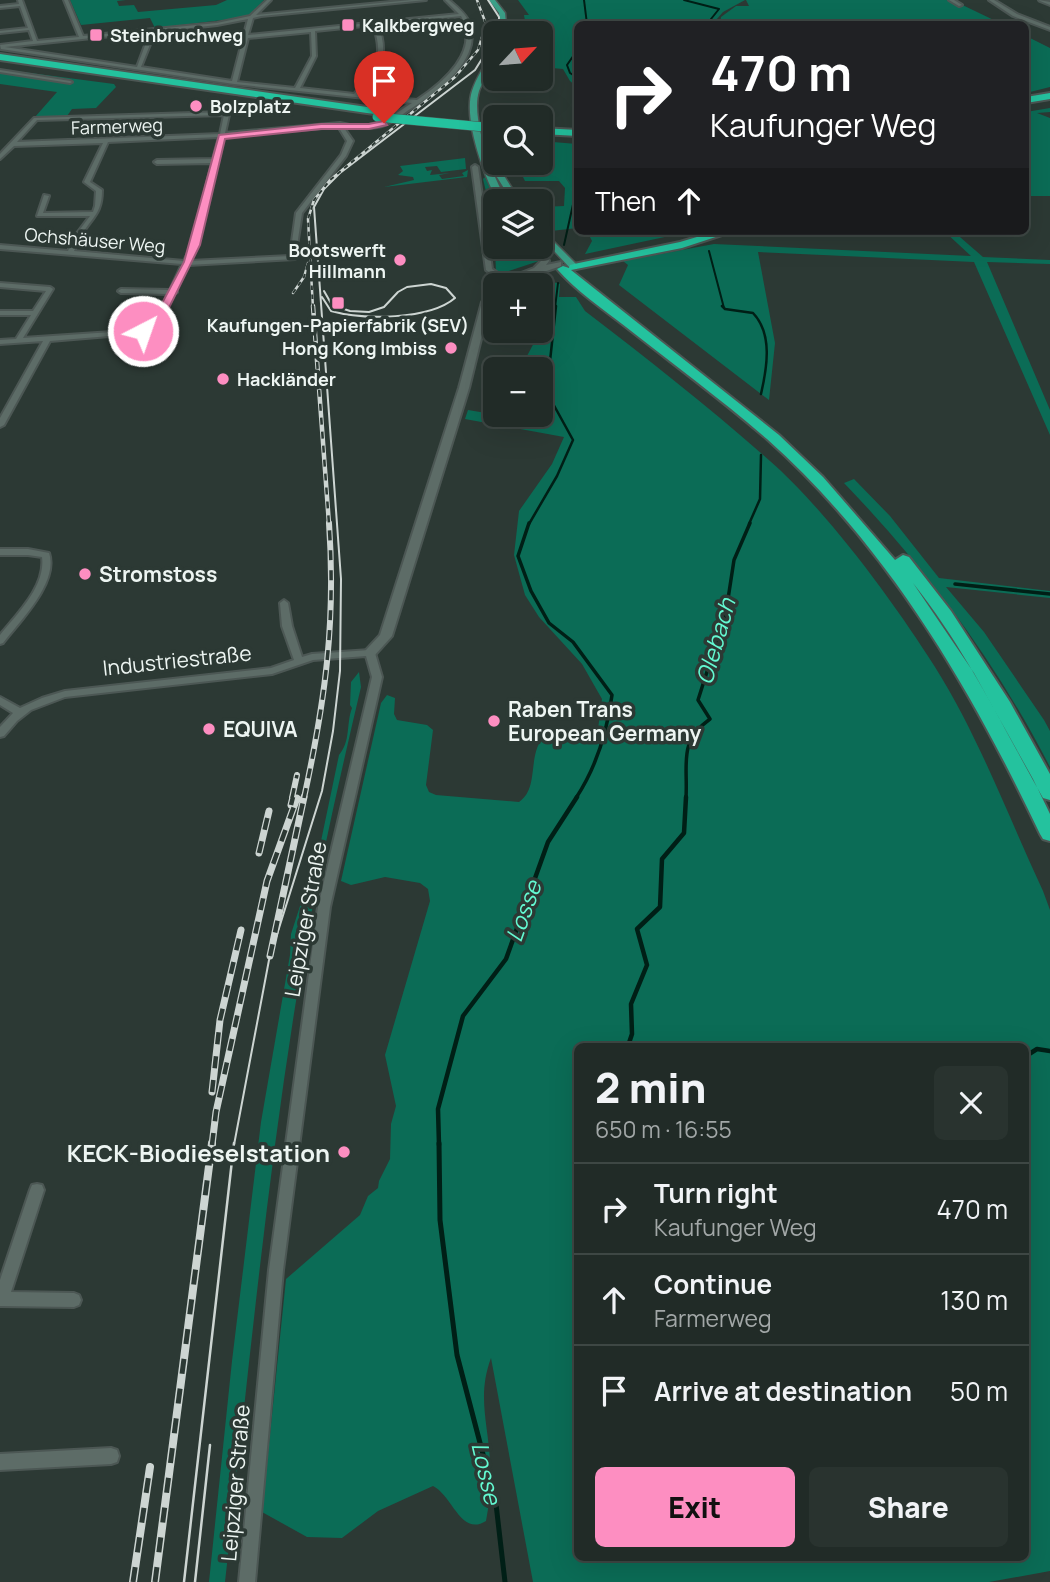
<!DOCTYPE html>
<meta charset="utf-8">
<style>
body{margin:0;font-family:Manrope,sans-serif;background:#29332f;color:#f1f3f6;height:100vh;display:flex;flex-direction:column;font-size:26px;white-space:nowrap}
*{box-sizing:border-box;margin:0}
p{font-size:23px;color:#a2a7a7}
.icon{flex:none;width:38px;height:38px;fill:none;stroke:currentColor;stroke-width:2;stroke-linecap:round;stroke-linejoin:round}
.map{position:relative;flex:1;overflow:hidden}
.panel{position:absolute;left:574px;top:1043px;width:455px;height:518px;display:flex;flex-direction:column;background:#212b27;border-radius:10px;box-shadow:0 7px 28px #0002,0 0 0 2px #3e4744}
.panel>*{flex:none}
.hud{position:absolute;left:574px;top:21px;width:455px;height:214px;border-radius:10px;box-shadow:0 7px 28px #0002,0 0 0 2px #3e4744;background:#202124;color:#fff;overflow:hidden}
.needle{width:46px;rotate:64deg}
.tools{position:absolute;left:483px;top:21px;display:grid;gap:14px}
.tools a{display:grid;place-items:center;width:70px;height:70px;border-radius:10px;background:#212b27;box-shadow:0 7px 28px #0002,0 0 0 2px #3e4744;font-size:35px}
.pin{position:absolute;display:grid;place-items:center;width:60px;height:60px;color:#fff;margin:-72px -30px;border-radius:50% 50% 50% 0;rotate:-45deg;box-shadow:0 0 7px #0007}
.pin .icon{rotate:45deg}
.me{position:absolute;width:77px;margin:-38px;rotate:41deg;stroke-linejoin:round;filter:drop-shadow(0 0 5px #0008)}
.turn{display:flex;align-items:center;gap:24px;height:147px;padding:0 21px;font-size:32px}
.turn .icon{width:91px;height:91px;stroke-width:2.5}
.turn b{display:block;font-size:49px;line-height:60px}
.then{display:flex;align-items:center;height:66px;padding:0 21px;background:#0003;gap:14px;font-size:26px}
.round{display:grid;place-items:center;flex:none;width:74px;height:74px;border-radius:10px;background:#29332f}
.head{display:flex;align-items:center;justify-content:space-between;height:119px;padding:0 21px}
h1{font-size:42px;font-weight:800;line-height:52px}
.action{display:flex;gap:14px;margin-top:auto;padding:14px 21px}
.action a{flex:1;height:80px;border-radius:10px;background:#fd8ec1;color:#111;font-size:28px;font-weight:800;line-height:80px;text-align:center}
.action a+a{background:#29332f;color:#f1f3f6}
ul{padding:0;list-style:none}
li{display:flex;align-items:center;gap:21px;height:91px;padding:0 21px;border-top:2px solid #3e4744}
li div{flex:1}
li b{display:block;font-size:26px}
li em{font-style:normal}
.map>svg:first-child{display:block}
.green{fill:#0b6c56;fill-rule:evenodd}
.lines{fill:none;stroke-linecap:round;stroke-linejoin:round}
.stream-far4{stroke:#001f16;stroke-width:2}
.stream-far3{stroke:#001f16;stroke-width:2.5}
.stream-far2{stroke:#001f16;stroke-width:3.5}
.stream-far1{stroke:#001f16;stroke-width:4.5}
.stream{stroke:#001f16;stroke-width:5}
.street-casing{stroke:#4c5754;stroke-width:4}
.secondary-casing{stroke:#4c5754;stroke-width:4}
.primary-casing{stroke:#4c5754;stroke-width:3}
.highway-casing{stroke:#4c5754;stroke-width:4}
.street{fill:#5d6c67;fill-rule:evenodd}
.secondary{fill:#5d6c67;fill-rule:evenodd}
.primary{fill:#3ba088;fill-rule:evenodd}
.highway{fill:#24c29e;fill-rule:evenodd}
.tram-far1{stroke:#cdd5d2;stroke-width:2}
.tram{stroke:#cdd5d2;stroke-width:2.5}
.rail-far4-casing{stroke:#cdd5d2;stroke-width:2.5}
.rail-far3-casing{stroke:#cdd5d2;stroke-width:4.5}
.rail-far2-casing{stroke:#cdd5d2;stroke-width:6}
.rail-far1-casing{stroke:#cdd5d2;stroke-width:7}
.rail-casing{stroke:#cdd5d2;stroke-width:8}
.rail-far4{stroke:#2c3934;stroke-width:2;stroke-dasharray:4.5;stroke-linecap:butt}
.rail-far3{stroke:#2c3934;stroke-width:2.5;stroke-dasharray:7;stroke-linecap:butt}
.rail-far2{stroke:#2c3934;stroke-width:3.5;stroke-dasharray:10;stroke-linecap:butt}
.rail-far1{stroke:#2c3934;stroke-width:4.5;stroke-dasharray:12;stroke-linecap:butt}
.rail{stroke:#2c3934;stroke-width:5;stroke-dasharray:15;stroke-linecap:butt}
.highway-bridge-casing{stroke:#4c5754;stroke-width:10;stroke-linecap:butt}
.highway-bridge{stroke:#24c29e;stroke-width:9}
.route{fill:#fd8ec1;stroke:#a45c7d;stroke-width:2}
.poi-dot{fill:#fd8ec1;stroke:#2c3934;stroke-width:2.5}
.labels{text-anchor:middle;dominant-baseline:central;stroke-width:7;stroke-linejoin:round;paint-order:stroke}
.far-poi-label{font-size:18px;font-weight:bold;fill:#edf5f2;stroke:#2c3934;text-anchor:start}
.far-street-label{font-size:18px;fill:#edf5f2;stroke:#2c3934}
.poi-label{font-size:21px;font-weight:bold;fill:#edf5f2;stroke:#2c3934;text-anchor:start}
.street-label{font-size:21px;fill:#edf5f2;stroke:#2c3934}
.water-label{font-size:23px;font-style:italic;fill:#63f9d1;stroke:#2c3934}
.near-poi-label{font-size:24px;font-weight:bold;fill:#edf5f2;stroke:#2c3934;text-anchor:end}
</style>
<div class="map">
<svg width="1050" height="1582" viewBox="0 0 1050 1582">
<rect width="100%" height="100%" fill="#2c3934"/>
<path class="green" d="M70,0H126L117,1L119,6L134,5L138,12L216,5L227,0H264L248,17L155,28L150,18L81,25Z
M518,0H745L723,12L716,20L718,24H578L577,87L570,81L563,69L541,67V33H512L510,21H525L524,15H529Z
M746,0H952L1002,24H720L721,17L736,6H749Z
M1026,36L1050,48V87L1026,93Z
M0,69L114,84L116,87L96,108L72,109L67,116L35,117L57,92L0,84Z
M1050,108V112L1037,113L1050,118V196H1026V112Z
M541,141L577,144V228L551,231L541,220V207L564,206L565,188L559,181H525L516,163H541Z
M465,158L466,169L441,172L437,166L425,167L427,171L432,170L430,175L450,173L439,175L442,179L464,176L462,173L468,170L467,177L384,187L414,180L413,177L398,175L403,171L400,166Z
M485,177L498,201H495V247H532L542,260L500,274L496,272C495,240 491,210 483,179Z
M587,231H693L585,254L592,241Z
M944,231H953L983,257L1050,260V264L987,262L1050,410V435L974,262L758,252L775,343L769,400L619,285L628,265L623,261L714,244L971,256Z
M543,279L560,284L559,297H576L585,311C648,359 710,408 770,461C827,511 894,602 935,667C979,737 1008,816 1043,891L1050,910V1571L989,1582H533L491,1358C477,1396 488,1422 490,1461C491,1482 490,1501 486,1521C461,1537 452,1495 433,1486L378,1511L342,1538L307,1537L262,1512L286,1279L360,1215L368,1196L378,1188L379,1181L390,1159L391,1124L396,1106L385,1055L430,901L428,889L420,883L385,877L351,885L341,881L381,703L387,695L395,698L394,714L397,720L427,725L433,730L426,785L429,792L436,795L519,802C541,787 525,753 547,733L583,736L598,729L602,699L582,664L539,617L525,595L514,555L519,511L552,464L564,437L465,419L468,410L486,413L487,421L510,422L512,415H541L543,357L527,356L536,339L535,331H541V285H522ZM578,1046H1026V1558H578Z
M854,479L890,516L939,578L1050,591V598L946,587L984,632L1044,720L1050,731V767C996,662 926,568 844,483Z
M359,672L361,687C341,772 322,856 306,941C269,1153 249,1368 225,1582H209L232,1361L261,1122L290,955L291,934L321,841L339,755C351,741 346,724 352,708L350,705L351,682Z"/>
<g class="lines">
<path class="stream-far4" d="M584,0L587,24
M684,0L719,9L711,19L715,24
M578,49L567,65L570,73L578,78
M564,245L578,182
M709,251L724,308
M555,308L558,283"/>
<path class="stream-far3" d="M722,306L725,309L753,313C773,334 767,368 761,394
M529,524L557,476L573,440L551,400L550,361L556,306
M749,524L760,499L761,455"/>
<path class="stream-far2" d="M529,523L518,556L531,591L549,623L573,642L612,695C607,733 597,766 576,798
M955,584L1050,594
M686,798C688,763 678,742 710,719L698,700L726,612L734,560L750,523"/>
<path class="stream-far1" d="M628,1046L632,1034L631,1004L647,965L637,929L660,907L662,859L684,833L686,797
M1026,1056L1037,1049L1050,1051
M439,1145L438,1109L463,1016L506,959L548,842L577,797"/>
<path class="stream" d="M439,1143L440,1220L457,1355L496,1504L505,1582"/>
<g class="street-casing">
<path id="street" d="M18,0H22L37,41L79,37L64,0H68L83,36L217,23L250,16L267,0H271L256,15L411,0H426L261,16L253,18L248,35L459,14L445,0H449C456,6 464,12 468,20C485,57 441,89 415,106C404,112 395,122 382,126C370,129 357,128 344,128L353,141L346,156L302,213L295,259L188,265L176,290L177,292L174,294L157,327L145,333L50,341L4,425L0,427V418L43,341L0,344V340L16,339L31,315H0V311H33L46,291L0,287V283L50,287L53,289L23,338L142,330L152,325L168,294L121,293L118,291L121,289L170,290L182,264L0,249V245L68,251L75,236L90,216H37L44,195L49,196L43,213L93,212L95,206L96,191L84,182L103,143L14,146L0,159V154L34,118L225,112L227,106L229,105L231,106L225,133L340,123C372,132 387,119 412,103L234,84L1,49L0,45L33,41L29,30L0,33V31L28,28L20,6L0,8V6L19,4ZM461,16C481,51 443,83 417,100L359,95C380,71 390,56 378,25ZM248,19L232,81L141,67L155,32L217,25ZM373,25C385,57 375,71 354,94L300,88L316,56L315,31ZM150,32L137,67L5,47ZM311,32L312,56L295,88L237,82L248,38ZM224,115L220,134L17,142L37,120ZM323,128H339L347,141L341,155L296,213L290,256L190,261L198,245L224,136ZM219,137L213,159L157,160L154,162L157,164L212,163L192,245L184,261L74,251C78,244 80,237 84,231C95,215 102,211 102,190L90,182L108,142Z
M949,0H954L962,5L959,6Z
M989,0H994L1017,14L1050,27V30L1013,16Z
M1039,0L1050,2V5L1040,1Z
M0,70L70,81L72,82L70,83L0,72Z
M475,165L478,167L492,269L508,280V282H504L486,270L472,167Z
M0,549H28L49,553C59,582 20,621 3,643L0,644V635C17,614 46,586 42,557L28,555H0Z
M284,600L288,603L292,626L302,657L312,654L370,650L375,653L382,677L330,907L283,1270L255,1582H239L269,1270L318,907L372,677L366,656L313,660L272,674L65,697L31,710L17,721L4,736L0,737V727L13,713L0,705V697L20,708L42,698L65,691L271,668L294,660L282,626L280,603Z
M37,1184L42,1185L44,1190L11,1292L74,1293L79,1295L81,1300L79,1305L74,1307L0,1306V1280L30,1190L32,1185Z
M111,1448L117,1450L119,1456L117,1462L111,1464L0,1470V1454Z"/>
</g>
<g class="secondary-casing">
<path id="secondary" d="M541,245L544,247L549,261L546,265L561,262V266L506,285L495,286L496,283L534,268L541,261L536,247H541Z
M495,286V295L490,302L469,388L392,636L374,656H366L364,653L366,650L380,635L459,388L482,302L492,287Z"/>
</g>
<g class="primary-casing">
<path id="primary" d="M489,0H495L505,13L507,33H501L499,13Z
M495,50C496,65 484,77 479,91C473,110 482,139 487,157H492L520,201H512L490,166L506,201H498C484,177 463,118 472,91C476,78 485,65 492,52Z
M541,229L577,265V269H571L541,237Z"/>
</g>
<g class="highway-casing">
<path id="highway" d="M0,54L381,109L386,112L381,115L0,60Z
M1050,93V99L1026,103V97Z
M541,128L578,130V136L541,134Z
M717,231H734L682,248L571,270L779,435L823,477L895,560L903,555L909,557L951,611L1010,702L1050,774V800L1043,798C1001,724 967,651 913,583L974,673L1033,779L1050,814V841L1043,839L1040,834C971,689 889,548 767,439C722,400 673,364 626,327C603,309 576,291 557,269L563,266L569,268L570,265L574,264L680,242Z"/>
</g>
<use href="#street" class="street"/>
<use href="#secondary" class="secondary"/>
<use href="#primary" class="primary"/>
<use href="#highway" class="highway"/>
<path class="tram-far1" d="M488,0L499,17V33
M322,297L331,311C363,320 429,320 455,298L446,288L431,284L407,287L398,292L384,307L369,312L350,311L332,305L324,291
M234,1145L269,960L322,791L333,731L340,671L341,579L314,207L324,189L340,173L475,70L495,38"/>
<path class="tram" d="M184,1582L234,1143
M195,1582L210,1445"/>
<g class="rail-far4-casing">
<path id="rail-far4" d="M293,293L304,277L308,263
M313,308L308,219L314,200L330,180L455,77L478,50L486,24L477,0"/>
</g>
<g class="rail-far3-casing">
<path id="rail-far3" d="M313,306L329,524"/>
</g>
<g class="rail-far2-casing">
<path id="rail-far2" d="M292,798L297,775
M304,798C325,701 336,623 329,523"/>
</g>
<g class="rail-far1-casing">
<path id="rail-far1" d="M291,805L293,797
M259,853L269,811
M270,956L304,797
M212,1092L220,1020L241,930
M212,1145L216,1112L267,881L297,798"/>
</g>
<g class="rail-casing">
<path id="rail" d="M133,1582L150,1467
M155,1582L212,1143"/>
</g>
<use href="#rail-far4" class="rail-far4"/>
<use href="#rail-far3" class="rail-far3"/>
<use href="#rail-far2" class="rail-far2"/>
<use href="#rail-far1" class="rail-far1"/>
<use href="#rail" class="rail"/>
<g class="highway-bridge-casing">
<path id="highway-bridge" d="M377,117L495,128"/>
</g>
<use href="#highway-bridge" class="highway-bridge"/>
</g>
<path class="route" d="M384,121L387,125L369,129H321L225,139L200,245L159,328L139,334V329L151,324L184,262L219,135L321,124H369Z"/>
<g class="poi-dot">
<rect x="341" y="18" width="14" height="14" rx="3.5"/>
<rect x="89" y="28" width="14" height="14" rx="3.5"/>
<circle cx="196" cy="106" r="7"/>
<circle cx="400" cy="260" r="7"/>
<rect x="331" y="296" width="14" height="14" rx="3.5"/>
<circle cx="451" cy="348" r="7"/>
<circle cx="223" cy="379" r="7"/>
<circle cx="85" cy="574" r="7"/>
<circle cx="494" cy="721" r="7"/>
<circle cx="209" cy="729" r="7"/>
<circle cx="344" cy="1152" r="7"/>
</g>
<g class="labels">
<g class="far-poi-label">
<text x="362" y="25">Kalkbergweg</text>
<text x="110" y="35">Steinbruchweg</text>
<text x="210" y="106">Bolzplatz</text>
<text x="386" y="250" text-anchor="end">Bootswerft<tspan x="386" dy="21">Hillmann</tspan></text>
<text x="338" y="325" text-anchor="middle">Kaufungen-Papierfabrik (SEV)</text>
<text x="437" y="348" text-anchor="end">Hong Kong Imbiss</text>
<text x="237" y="379">Hackländer</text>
</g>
<g class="far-street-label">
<text transform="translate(117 126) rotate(-2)">Farmerweg</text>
<text transform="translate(95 240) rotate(5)">Ochshäuser Weg</text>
</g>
<g class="poi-label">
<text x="99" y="574">Stromstoss</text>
<text x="508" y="709">Raben Trans<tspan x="508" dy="24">European Germany</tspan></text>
<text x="223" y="729">EQUIVA</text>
</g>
<g class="street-label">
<text transform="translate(177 660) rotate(-6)">Industriestraße</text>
<text transform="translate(305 919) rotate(-80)">Leipziger Straße</text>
<text transform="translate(235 1483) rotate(-85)">Leipziger Straße</text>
</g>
<g class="water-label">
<text transform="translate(715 641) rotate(-74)">Olebach</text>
<text transform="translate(523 911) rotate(-70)">Losse</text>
<text transform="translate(487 1473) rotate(77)">Losse</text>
</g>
<g class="near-poi-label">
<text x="330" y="1152">KECK-Biodieselstation</text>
</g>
</g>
</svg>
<div class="tools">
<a><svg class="needle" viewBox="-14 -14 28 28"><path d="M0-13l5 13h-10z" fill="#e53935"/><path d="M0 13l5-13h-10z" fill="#a2a7a7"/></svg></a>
<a><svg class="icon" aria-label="search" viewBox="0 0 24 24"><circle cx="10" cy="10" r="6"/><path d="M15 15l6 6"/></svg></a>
<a><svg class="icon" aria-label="layers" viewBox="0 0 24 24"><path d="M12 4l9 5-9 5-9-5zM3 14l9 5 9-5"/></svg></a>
<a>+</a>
<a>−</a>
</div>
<div class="pin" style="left:384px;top:123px;background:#d93025"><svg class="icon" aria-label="arrive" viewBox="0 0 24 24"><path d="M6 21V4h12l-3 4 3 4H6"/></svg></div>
<svg class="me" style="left:143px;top:331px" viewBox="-20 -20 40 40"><circle r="17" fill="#fd8ec1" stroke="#fff" stroke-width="3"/><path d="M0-11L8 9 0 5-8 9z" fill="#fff"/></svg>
<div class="hud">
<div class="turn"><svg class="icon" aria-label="right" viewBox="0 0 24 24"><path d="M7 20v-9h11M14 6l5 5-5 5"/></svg><div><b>470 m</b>Kaufunger Weg</div></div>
<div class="then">Then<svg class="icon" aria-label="ahead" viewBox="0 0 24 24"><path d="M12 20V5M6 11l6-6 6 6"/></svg></div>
</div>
<section class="panel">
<div class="head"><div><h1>2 min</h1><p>650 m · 16:55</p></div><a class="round"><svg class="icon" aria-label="close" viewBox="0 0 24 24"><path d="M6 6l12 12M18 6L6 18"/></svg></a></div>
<ul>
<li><svg class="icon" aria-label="right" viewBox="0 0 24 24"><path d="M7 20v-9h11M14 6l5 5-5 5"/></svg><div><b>Turn right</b><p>Kaufunger Weg</p></div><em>470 m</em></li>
<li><svg class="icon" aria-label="ahead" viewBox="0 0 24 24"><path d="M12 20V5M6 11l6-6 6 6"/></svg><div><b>Continue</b><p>Farmerweg</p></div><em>130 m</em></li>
<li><svg class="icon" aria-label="arrive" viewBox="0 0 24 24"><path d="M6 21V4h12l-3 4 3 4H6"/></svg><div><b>Arrive at destination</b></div><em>50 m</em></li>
</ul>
<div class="action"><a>Exit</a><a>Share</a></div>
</section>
</div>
